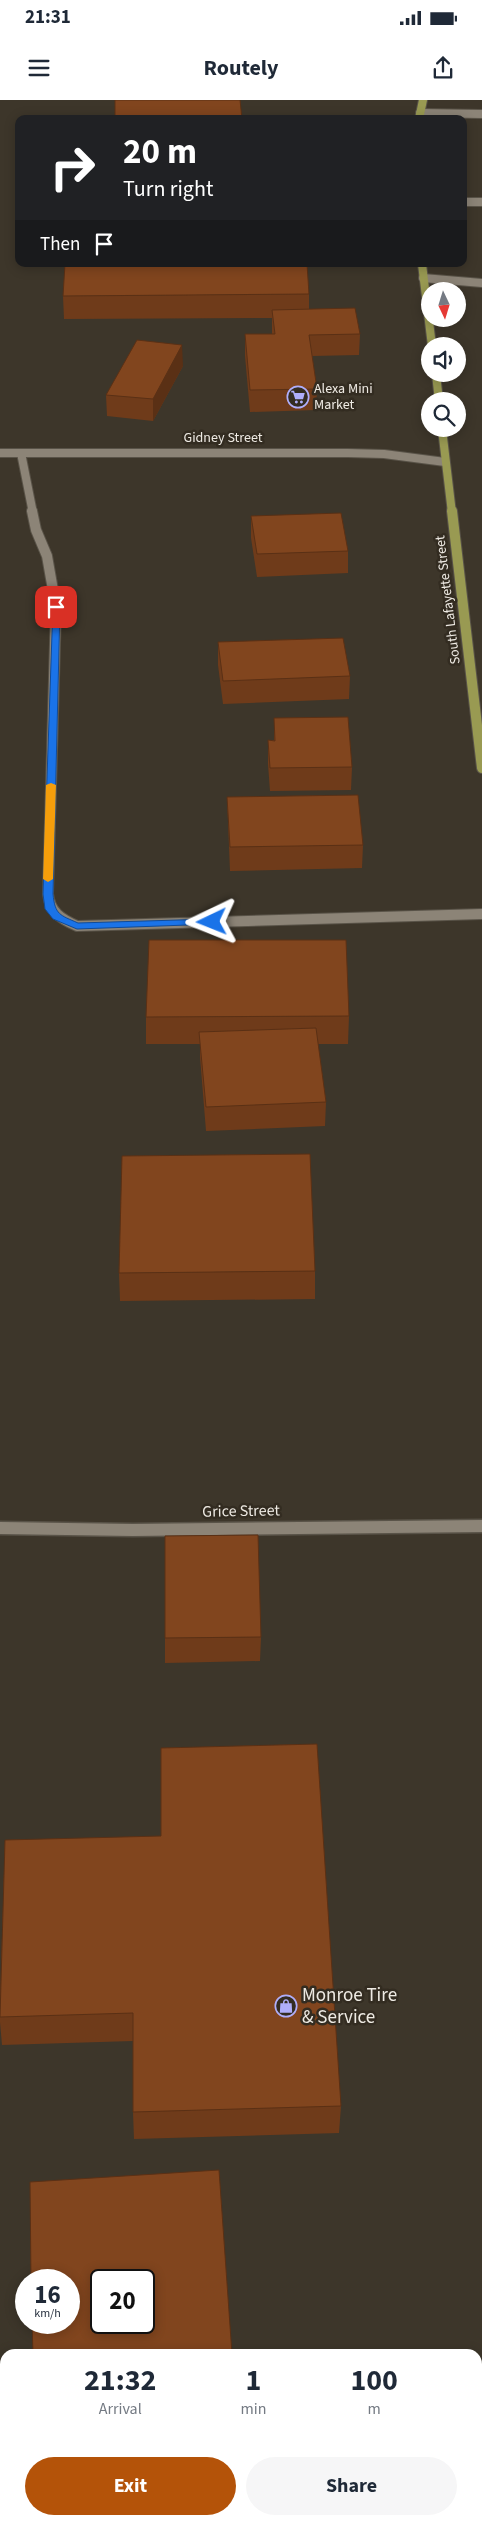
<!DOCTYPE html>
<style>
body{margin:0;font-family:"Source Sans 3",sans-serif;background:#f6f6f7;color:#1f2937;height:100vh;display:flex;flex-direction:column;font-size:19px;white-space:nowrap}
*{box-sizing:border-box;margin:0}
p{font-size:16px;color:#747a83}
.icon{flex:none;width:28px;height:28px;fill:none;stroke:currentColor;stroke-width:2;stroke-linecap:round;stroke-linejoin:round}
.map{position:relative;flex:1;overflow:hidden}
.details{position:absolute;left:0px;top:2249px;width:482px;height:176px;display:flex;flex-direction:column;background:#fff;border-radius:15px 15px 0 0;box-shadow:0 2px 12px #0003}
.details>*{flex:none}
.hud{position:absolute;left:15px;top:15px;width:452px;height:152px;border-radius:10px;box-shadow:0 2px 12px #0003;background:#202124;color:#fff;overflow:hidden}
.needle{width:32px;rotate:176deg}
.buttons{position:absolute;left:421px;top:182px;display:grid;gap:10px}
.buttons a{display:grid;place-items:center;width:45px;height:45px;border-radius:50%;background:#fff;box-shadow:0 2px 12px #0003;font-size:25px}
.speed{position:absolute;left:15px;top:2169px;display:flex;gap:10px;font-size:25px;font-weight:700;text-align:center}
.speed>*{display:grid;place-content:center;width:65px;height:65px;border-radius:50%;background:#fff;box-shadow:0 2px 12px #0003;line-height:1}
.speed small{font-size:12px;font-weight:400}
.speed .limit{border:2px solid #111;border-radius:8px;background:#fff;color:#111}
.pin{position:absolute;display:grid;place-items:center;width:42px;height:42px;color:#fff;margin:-21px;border-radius:10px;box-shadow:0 2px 8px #0006}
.me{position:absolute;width:55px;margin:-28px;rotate:268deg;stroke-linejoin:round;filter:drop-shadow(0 0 4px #0008)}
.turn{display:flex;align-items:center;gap:18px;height:105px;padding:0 25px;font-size:22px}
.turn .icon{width:65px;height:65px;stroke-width:2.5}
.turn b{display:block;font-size:35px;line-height:42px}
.then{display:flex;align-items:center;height:48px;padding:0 25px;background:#0003;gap:10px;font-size:19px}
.eta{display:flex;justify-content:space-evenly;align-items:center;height:85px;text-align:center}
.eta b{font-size:30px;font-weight:700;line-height:35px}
.button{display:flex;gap:10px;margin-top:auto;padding:10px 25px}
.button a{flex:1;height:58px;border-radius:30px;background:#b45309;color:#fff;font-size:20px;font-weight:700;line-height:58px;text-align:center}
.button a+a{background:#f6f6f7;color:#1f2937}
.status{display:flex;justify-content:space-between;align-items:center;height:35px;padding:0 25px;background:#fff;direction:ltr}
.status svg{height:14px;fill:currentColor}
header{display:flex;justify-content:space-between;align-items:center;height:65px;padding:0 25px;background:#fff;font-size:22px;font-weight:700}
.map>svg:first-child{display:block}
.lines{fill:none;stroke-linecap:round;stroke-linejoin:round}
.minor-far2-casing{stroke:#595348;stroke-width:10}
.minor-far1-casing{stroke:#595348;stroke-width:12}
.minor-casing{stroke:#595348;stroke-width:15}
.major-far1-casing{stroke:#595348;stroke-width:10}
.major-casing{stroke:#595348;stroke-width:12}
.minor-far2{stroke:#8c8477;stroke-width:8}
.minor-far1{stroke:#8c8477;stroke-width:10}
.minor{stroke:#8c8477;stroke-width:12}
.major-far1{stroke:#999a52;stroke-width:8}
.major{stroke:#999a52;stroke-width:10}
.wall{fill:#6f3b1a}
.shaded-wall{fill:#5a3015}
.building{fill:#81451e;stroke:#5a3015;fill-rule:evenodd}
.route{fill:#1a73e8;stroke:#114b97}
.slow{fill:#f59e0b}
.labels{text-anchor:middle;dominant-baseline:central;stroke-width:5;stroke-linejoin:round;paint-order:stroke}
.far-poi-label{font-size:14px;fill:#eeeae3;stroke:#332c21;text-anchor:start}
.far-street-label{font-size:14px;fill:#eeeae3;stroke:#332c21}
.street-label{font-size:16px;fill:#eeeae3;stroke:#332c21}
.near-poi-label{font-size:19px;fill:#eeeae3;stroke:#332c21;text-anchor:start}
</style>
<div class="status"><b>21:31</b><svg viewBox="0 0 49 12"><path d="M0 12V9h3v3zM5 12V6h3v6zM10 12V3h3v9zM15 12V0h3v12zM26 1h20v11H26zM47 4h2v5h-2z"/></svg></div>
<header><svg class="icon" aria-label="menu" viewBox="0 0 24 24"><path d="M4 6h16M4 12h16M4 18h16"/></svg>Routely<svg class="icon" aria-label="share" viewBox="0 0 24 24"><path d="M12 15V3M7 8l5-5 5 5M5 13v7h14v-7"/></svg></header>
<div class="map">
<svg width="482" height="2424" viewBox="0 0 482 2424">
<rect width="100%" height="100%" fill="#3d362a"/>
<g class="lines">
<g class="minor-far2-casing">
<path id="minor-far2" d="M420,13L482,14
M464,102H482
M423,178L482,183
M0,353H348L384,354L445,362
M21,353L33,413"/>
</g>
<g class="minor-far1-casing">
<path id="minor-far1" d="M32,411L36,430L47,456L56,507L48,794C50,812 61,819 77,826L482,814"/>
</g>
<g class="minor-casing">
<path id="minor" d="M0,1428L133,1430L482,1426"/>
</g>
<g class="major-far1-casing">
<path id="major-far1" d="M419,19L423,0
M422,164L432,246
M436,274L439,301
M442,329L452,413"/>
</g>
<g class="major-casing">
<path id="major" d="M452,411L482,668"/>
</g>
<use href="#minor-far2" class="minor-far2"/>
<use href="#minor-far1" class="minor-far1"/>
<use href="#minor" class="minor"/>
<use href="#major-far1" class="major-far1"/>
<use href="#major" class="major"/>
</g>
<path class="wall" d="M309,194V209L360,234L359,255L312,256L317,289L316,310L250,312L245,256V234H272V218L64,219L63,196Z
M183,266L153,321L107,316L106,295Z
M251,416L348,451V473L257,477L251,438Z
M218,542L350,576L349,599L223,604L218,565Z
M274,618L352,667L351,690L270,691L268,664V640H274Z
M227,697L363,745L362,768L230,771L228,721Z
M349,916L348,944H318L326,1002L325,1026L206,1031L200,957V944H146V917Z
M315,1171V1199L120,1201L119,1173Z
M261,1537L260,1561L165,1563V1538Z
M5,1740L341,2006L339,2033L134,2039L133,2012V1941L2,1945L0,1922V1900Z"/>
<path class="shaded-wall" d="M182,245L183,266L153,321V299Z"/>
<path class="building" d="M115,0H240L242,19H115Z
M65,164H307L309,194L63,196Z
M355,208L360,234L309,235L317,289L250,290L245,234H275L272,210Z
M137,240L182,245L153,299L106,295Z
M341,413L348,451L257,454L251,416Z
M343,538L350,576L223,581L218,542Z
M348,617L352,667L270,668L268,640L275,641L274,618Z
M358,695L363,745L230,747L227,697Z
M149,840H346L349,916L146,917Z
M316,928L326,1002L206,1007L199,932Z
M310,1054L315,1171L119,1173L122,1056Z
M258,1435L261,1537L165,1538V1436Z
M317,1644L341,2006L133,2012V1913L0,1917L5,1740L161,1736V1648Z
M219,2070L232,2254H33L32,2222H69V2180H31L30,2082ZM101,2180H144V2222H101Z
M5,2288V2420H202L203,2422L268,2420V2424H0V2289Z"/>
<path class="route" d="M53,505L60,507L53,794C55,815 60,815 78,823L212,819L217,822L215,824L77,829L53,819L45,809L43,794Z"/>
<path class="slow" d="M51,683L56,685L53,779L48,782L43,779L46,685Z"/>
<defs>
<g id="supermarket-ring" transform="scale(1.125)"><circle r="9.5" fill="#332c21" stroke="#afaefa" stroke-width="1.5"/><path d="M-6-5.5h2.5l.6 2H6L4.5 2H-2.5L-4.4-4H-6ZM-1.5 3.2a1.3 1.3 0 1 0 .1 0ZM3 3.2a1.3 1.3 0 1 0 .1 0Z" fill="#afaefa"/></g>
<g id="shop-ring" transform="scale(1.125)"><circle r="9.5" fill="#332c21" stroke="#afaefa" stroke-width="1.5"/><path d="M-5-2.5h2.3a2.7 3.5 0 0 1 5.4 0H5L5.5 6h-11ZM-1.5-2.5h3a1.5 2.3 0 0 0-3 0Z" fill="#afaefa"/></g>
</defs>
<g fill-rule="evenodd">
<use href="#supermarket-ring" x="298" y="297"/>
<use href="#shop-ring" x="286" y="1906"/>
</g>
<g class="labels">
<g class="far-poi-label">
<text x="314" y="289">Alexa Mini<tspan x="314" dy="16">Market</tspan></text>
</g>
<g class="far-street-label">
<text x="223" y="338">Gidney Street</text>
<text transform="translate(448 500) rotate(-97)">South Lafayette Street</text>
</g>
<g class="street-label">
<text transform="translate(241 1411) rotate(-1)">Grice Street</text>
</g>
<g class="near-poi-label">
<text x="302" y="1895">Monroe Tire<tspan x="302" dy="22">&amp; Service</tspan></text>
</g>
</g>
</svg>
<div class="buttons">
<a><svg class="needle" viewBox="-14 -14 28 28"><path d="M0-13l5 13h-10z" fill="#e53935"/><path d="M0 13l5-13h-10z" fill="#747a83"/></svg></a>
<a><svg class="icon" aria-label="sound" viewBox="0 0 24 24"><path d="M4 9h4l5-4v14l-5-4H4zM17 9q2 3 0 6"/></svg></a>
<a><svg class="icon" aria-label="search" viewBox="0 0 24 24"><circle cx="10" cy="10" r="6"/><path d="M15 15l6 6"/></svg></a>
</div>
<div class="speed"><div>16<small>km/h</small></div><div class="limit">20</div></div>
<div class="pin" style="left:56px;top:507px;background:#d93025"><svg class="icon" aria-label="arrive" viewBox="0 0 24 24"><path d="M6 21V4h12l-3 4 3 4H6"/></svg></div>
<svg class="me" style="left:212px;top:822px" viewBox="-20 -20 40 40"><path d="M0-17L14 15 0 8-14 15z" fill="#1a73e8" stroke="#fff" stroke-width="4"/></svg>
<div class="hud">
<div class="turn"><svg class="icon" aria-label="right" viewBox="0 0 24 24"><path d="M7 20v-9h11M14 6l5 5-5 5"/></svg><div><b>20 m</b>Turn right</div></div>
<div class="then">Then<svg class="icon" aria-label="arrive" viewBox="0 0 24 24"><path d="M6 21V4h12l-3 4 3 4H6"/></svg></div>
</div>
<section class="details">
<div class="eta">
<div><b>21:32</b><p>Arrival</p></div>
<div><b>1</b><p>min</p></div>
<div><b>100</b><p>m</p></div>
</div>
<div class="button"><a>Exit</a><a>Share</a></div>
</section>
</div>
